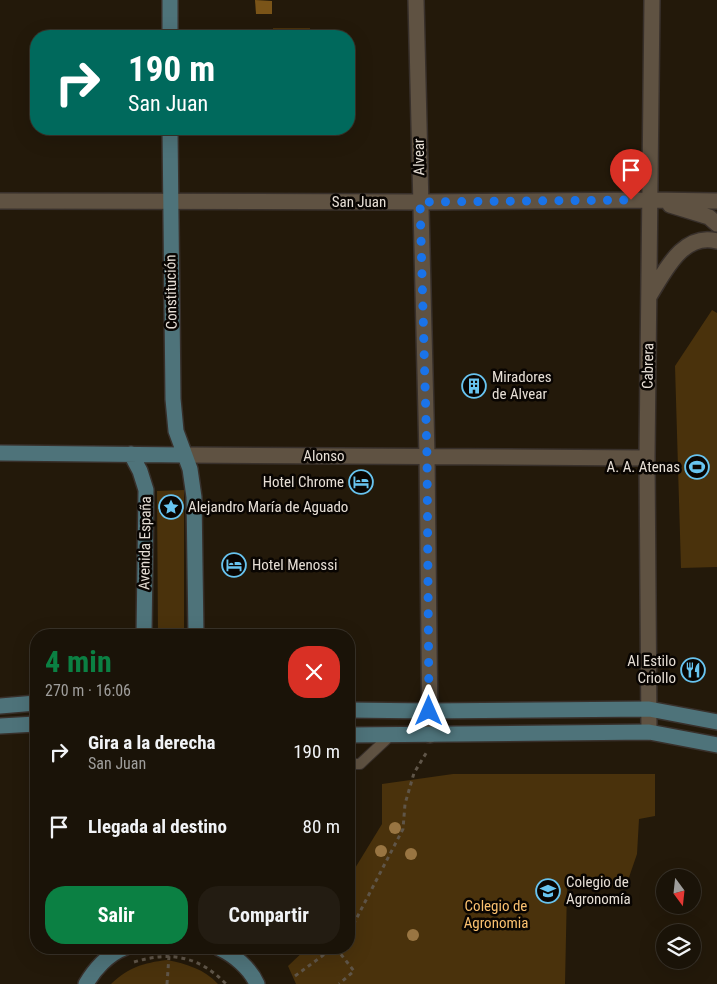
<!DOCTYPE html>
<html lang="es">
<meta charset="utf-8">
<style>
body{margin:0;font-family:"Roboto Condensed",sans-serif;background:#231c12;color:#f1f3f6;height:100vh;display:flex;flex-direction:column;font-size:19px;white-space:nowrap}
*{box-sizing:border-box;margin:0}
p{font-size:16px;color:#9f9e9c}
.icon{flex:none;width:28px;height:28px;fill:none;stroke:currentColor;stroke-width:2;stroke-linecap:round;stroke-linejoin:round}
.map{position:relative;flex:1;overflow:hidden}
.panel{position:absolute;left:30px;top:629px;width:325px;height:325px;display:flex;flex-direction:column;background:#1a1308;border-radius:20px;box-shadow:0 5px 20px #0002,0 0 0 1px #383229}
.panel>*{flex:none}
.guide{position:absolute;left:30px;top:30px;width:325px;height:105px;border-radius:20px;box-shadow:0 5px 20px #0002,0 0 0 1px #383229;background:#00695c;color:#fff;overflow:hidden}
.needle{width:32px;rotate:165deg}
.tools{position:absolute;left:656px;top:869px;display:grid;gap:10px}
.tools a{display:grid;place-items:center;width:45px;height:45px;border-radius:50%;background:#1a1308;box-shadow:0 5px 20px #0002,0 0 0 1px #383229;font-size:25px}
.pin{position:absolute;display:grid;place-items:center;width:42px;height:42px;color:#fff;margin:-51px -21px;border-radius:50% 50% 50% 0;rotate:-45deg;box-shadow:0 0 5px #0007}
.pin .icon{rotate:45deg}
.me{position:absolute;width:55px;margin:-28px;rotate:0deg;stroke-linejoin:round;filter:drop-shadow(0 0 4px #0008)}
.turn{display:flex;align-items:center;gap:18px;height:105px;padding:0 15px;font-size:22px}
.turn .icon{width:65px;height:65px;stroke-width:2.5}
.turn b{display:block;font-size:35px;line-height:42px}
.round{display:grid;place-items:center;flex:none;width:52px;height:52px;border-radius:20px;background:#231c12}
.head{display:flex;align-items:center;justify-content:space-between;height:85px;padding:0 15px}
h1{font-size:30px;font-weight:700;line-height:38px;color:#0b8043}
.cta{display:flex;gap:10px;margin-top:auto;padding:10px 15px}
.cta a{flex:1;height:58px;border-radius:20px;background:#0b8043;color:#fff;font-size:20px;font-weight:700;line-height:58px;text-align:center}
.cta a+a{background:#231c12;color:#f1f3f6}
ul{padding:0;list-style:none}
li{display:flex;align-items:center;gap:15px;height:75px;padding:0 15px}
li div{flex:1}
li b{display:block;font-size:19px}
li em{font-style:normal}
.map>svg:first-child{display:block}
.green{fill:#4a320c}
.water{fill:#7a5418}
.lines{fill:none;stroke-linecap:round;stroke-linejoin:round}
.lane-casing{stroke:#38302b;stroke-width:12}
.street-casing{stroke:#38302b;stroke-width:18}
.secondary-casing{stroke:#38302b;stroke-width:18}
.path{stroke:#5f5548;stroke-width:3;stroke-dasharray:4 4;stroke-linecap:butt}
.lane{stroke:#5f5242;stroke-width:10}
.street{stroke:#5f5242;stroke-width:15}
.secondary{stroke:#4e737a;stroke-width:15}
.tree{fill:#997542}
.route{stroke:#1a73e8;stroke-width:9;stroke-dasharray:0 16.2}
.labels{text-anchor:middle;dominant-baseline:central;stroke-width:5;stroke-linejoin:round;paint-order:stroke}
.street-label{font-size:15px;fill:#e6ded5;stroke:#090502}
.poi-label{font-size:15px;fill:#e6ded5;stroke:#090502;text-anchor:start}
.park-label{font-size:15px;fill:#fac06f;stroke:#090502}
</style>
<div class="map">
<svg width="717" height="984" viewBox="0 0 717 984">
<rect width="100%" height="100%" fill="#23190a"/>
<path class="green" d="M273,28H310V36H273Z
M712,310L717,313V567L681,568L675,366Z
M184,490V635H158L157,491Z
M453,774H655V816L639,819L637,854L626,886L567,888L565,984H296L288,966L307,948H349V878L382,824V784Z
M167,960C187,964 204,969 218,984H111C129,967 143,963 167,960Z"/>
<path class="water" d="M255,0L272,1V14H256Z"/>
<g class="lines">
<g class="lane-casing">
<path id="lane" d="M349,764H360L391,735"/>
</g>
<g class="street-casing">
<path id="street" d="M416,0L427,456L430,735
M0,201L420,202L650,200L717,201
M670,205L709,217L717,224
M650,295C665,271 683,232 717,241
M184,455L647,458
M649,732L647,458L652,0"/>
</g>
<g class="secondary-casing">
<path id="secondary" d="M170,36V0
M170,129L173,399L176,431L190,469L194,497L196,635
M0,453L184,455
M131,454L140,471L146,490L144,635
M0,706L36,703
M349,710L429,711L649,709L717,722
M0,726L36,724
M349,735L649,732L717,745
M219,948C234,955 250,968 257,984
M86,984C94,970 108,954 124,948"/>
</g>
<path class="path" d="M349,931L352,927L403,829L405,804L414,773L428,750
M336,948L354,971L339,984
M134,962C170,951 199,956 226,984
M295,976L333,948
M167,984L169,956"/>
<use href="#lane" class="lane"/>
<use href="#street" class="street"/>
<use href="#secondary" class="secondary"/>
</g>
<g class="tree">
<circle cx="395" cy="828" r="6"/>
<circle cx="381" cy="851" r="6"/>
<circle cx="411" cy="854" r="6"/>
<circle cx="413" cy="935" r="6"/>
</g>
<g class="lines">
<path class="route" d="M429,711L427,456L420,202L631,200"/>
</g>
<defs>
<g id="building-ring" transform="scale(1.25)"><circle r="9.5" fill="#090502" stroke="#68c4f0" stroke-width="1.5"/><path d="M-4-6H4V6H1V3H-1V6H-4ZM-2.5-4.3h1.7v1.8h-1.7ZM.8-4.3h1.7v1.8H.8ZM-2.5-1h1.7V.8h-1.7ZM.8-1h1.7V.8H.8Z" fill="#68c4f0"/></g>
<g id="stadium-ring" transform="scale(1.25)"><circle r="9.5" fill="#090502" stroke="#68c4f0" stroke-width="1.5"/><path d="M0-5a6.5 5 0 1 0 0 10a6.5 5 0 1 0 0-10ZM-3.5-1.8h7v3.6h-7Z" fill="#68c4f0"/></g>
<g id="hotel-ring" transform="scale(1.25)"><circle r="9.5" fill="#090502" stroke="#68c4f0" stroke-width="1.5"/><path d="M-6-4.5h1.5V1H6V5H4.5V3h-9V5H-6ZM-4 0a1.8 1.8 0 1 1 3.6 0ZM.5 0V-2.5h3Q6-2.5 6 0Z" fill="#68c4f0"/></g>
<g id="sight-ring" transform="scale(1.25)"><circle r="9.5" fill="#090502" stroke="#68c4f0" stroke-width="1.5"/><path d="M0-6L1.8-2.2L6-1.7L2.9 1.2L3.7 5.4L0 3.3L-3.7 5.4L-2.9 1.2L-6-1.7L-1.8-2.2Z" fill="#68c4f0"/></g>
<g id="restaurant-ring" transform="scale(1.25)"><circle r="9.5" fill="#090502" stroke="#68c4f0" stroke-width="1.5"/><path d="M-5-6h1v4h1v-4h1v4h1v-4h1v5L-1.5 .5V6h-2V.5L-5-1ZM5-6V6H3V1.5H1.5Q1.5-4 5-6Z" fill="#68c4f0"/></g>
<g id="school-ring" transform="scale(1.25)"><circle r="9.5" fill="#090502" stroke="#68c4f0" stroke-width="1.5"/><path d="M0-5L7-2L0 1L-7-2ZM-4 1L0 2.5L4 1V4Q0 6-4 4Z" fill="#68c4f0"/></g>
</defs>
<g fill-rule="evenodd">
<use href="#building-ring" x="474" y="386"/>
<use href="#stadium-ring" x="697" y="467"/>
<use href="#hotel-ring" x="361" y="482"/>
<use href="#sight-ring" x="171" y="507"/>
<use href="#hotel-ring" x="234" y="565"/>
<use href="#restaurant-ring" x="693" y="670"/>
<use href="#school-ring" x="548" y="891"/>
</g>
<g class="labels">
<g class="street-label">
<text transform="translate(419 157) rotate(-91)">Alvear</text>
<text x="359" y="202">San Juan</text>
<text transform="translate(171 292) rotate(-91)">Constitución</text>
<text transform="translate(648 366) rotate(-89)">Cabrera</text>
<text x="324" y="456">Alonso</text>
<text transform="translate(145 543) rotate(-89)">Avenida España</text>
</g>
<g class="poi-label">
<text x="492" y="377">Miradores<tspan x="492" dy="17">de Alvear</tspan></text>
<text x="680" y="467" text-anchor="end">A. A. Atenas</text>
<text x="344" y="482" text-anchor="end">Hotel Chrome</text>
<text x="188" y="507">Alejandro María de Aguado</text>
<text x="252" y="565">Hotel Menossi</text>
<text x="676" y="661" text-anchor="end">Al Estilo<tspan x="676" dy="17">Criollo</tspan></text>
<text x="566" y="882">Colegio de<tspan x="566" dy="17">Agronomía</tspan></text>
</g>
<g class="park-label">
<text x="496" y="906">Colegio de<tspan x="496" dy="17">Agronomia</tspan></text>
</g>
</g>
</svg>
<div class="tools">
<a><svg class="needle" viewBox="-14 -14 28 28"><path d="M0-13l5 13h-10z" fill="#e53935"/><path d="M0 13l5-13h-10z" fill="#9f9e9c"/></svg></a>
<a><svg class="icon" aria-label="layers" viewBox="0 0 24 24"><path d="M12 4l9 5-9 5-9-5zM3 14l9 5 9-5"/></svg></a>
</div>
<div class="pin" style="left:631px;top:200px;background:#d93025"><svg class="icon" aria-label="arrive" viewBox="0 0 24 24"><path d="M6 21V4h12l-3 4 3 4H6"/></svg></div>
<svg class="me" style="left:429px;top:711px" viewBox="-20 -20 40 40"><path d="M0-17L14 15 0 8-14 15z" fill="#1a73e8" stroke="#fff" stroke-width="4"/></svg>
<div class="guide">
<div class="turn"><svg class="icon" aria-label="right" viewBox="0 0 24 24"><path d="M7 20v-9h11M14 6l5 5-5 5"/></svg><div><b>190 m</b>San Juan</div></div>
</div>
<section class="panel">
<div class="head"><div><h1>4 min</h1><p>270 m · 16:06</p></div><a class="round" style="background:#d93025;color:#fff"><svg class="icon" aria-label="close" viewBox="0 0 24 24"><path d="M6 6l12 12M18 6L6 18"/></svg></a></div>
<ul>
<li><svg class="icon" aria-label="right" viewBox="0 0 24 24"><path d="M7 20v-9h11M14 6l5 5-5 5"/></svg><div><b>Gira a la derecha</b><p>San Juan</p></div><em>190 m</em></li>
<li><svg class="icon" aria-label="arrive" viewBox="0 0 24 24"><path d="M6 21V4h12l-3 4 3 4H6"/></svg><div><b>Llegada al destino</b></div><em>80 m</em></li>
</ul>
<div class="cta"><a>Salir</a><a>Compartir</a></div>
</section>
</div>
